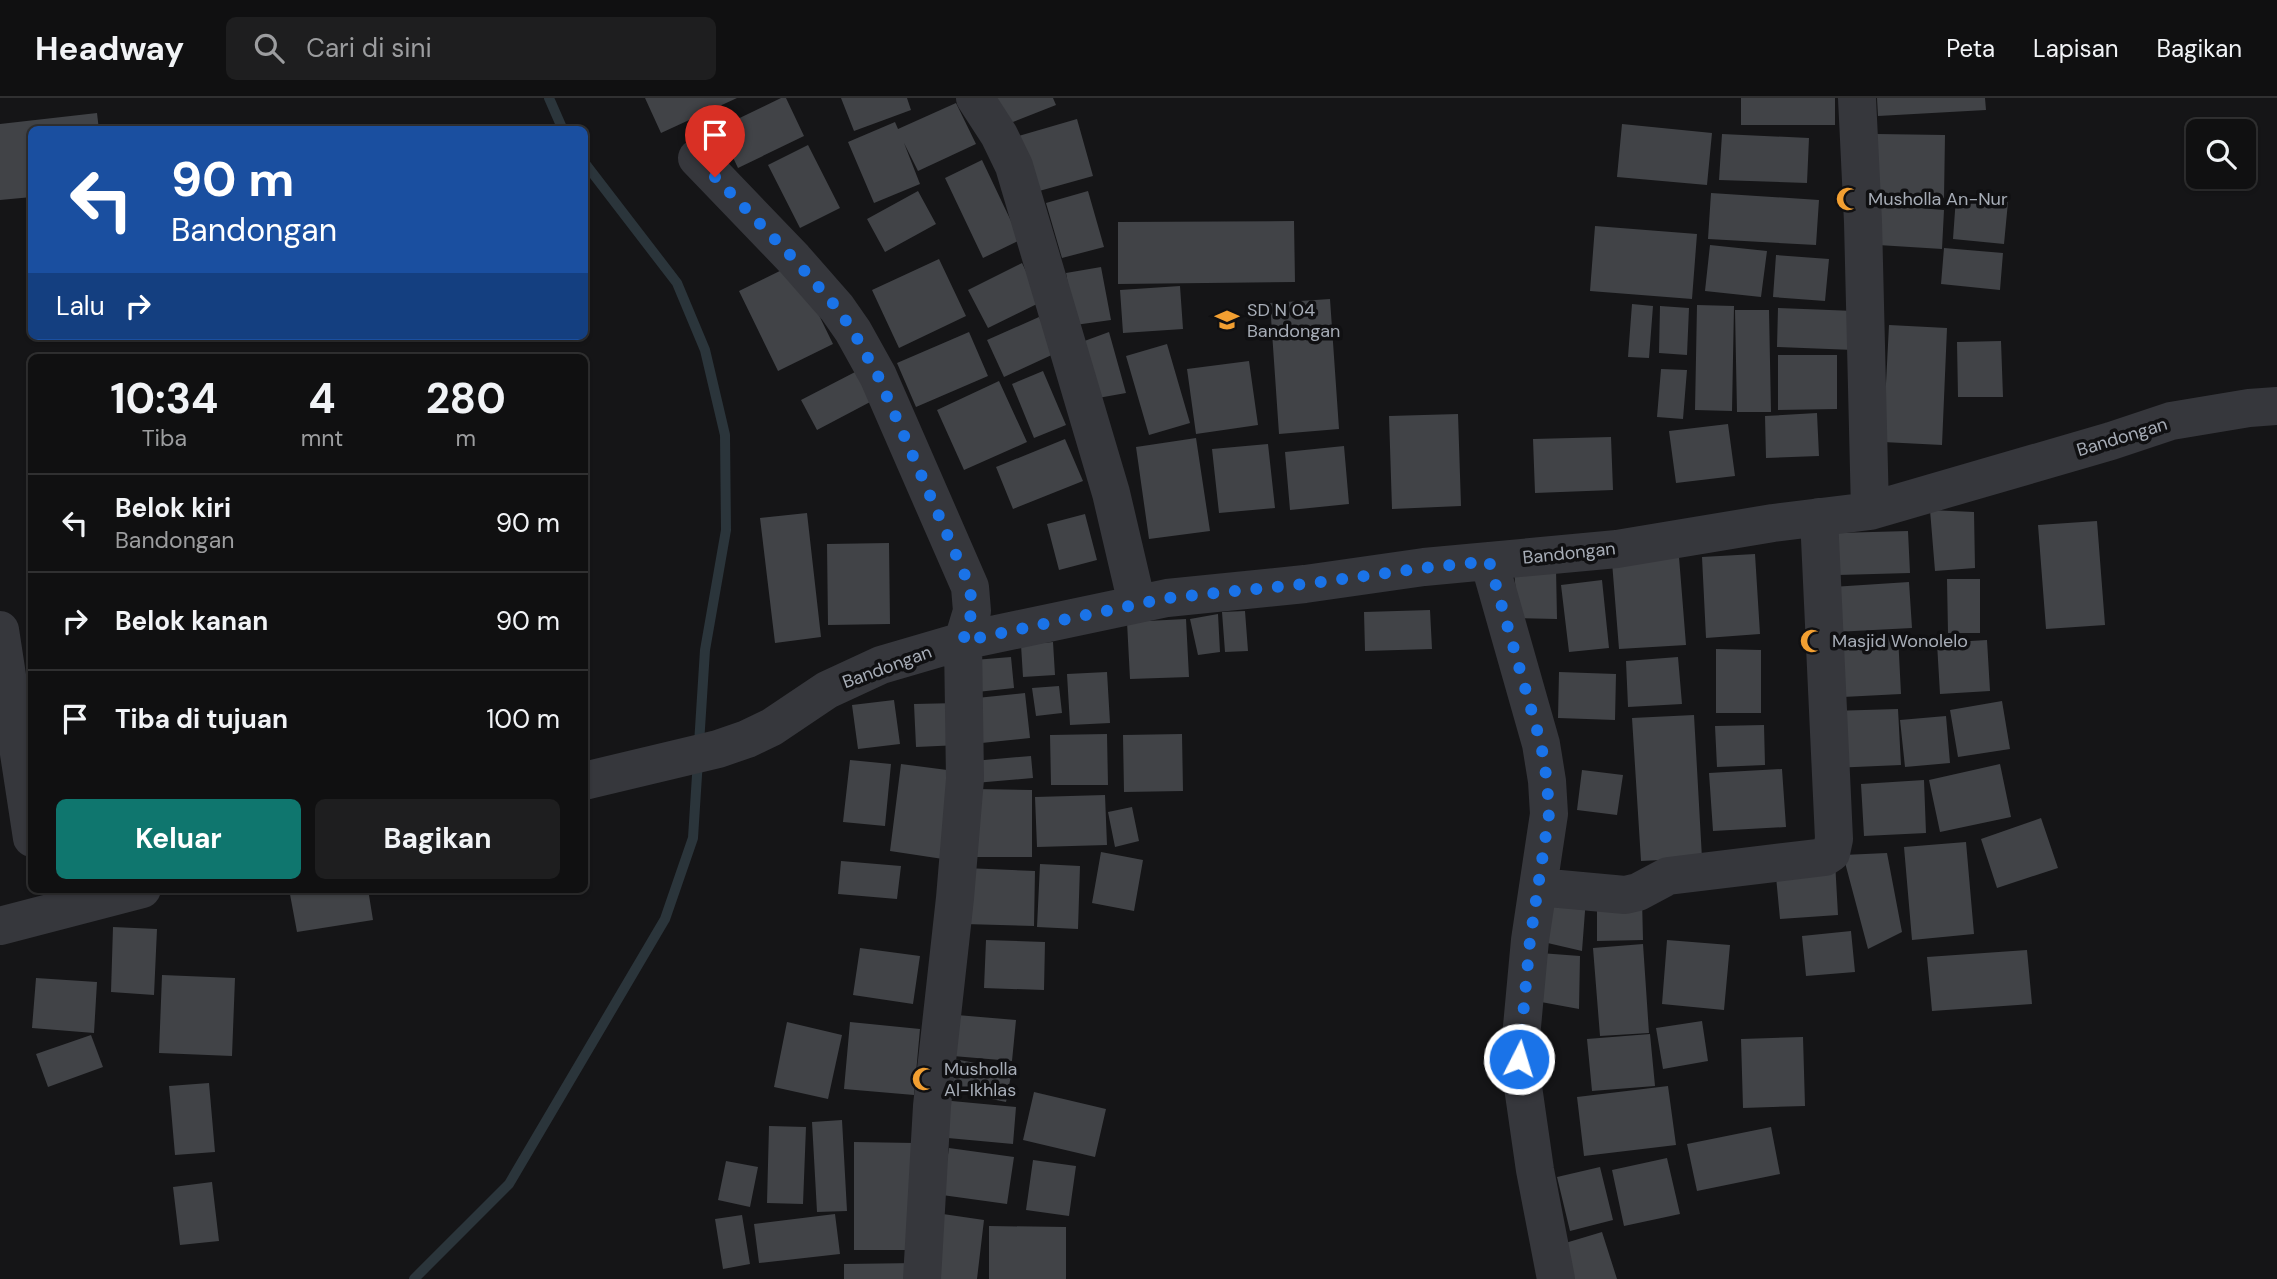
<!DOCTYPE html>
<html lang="id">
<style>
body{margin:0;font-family:"DM Sans",sans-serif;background:#1e1e1f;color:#f1f3f6;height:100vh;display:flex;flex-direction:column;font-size:26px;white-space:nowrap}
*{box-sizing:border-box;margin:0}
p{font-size:23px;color:#9c9d9f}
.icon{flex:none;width:38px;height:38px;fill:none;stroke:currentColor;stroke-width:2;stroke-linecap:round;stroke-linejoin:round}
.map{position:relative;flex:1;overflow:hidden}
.panel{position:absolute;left:28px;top:256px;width:560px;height:539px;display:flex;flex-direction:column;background:#101011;border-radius:10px;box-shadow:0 2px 5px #0004,0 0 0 2px #303031}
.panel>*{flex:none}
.banner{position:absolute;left:28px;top:28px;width:560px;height:214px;border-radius:10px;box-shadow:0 2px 5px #0004,0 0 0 2px #303031;background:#1a4fa0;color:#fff;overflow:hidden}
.controls{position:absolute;left:2186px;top:21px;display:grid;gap:14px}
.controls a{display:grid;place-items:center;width:70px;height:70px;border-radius:10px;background:#101011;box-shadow:0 2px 5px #0004,0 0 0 2px #303031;font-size:35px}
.pin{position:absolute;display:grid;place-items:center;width:60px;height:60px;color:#fff;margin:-72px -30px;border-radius:50% 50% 50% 0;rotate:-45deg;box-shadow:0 0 7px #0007}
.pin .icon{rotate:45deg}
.me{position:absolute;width:77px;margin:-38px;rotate:5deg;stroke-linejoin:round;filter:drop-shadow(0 0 5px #0008)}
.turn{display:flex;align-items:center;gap:24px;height:147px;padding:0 28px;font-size:32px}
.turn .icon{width:91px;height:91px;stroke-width:2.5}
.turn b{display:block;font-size:49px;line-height:60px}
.then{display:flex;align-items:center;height:66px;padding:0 28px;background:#0003;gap:14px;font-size:26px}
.eta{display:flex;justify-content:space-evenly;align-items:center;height:119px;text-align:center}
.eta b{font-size:42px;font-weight:700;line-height:49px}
.button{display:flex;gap:14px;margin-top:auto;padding:14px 28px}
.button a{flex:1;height:80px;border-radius:10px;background:#0f766e;color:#fff;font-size:28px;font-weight:700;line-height:80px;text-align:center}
.button a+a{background:#1e1e1f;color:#f1f3f6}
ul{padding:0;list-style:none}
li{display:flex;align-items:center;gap:21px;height:98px;padding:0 28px;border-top:2px solid #303031}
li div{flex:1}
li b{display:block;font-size:26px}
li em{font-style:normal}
header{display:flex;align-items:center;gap:42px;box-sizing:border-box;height:98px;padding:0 35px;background:#101011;border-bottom:2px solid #303031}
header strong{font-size:33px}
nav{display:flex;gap:38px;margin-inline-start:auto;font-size:24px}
.search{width:490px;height:63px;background:#1e1e1f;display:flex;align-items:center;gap:18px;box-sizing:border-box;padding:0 24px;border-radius:10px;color:#9c9d9f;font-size:26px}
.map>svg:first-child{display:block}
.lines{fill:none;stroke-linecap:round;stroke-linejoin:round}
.stream{stroke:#2b353b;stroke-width:10}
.building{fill:#414347}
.minor{stroke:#36373c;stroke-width:38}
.route{stroke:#1a73e8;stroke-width:12;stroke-dasharray:0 21.6}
.labels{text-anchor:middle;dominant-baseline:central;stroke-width:7;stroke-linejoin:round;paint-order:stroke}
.poi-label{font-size:18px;fill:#a7adb7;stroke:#101012;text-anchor:start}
.street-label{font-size:18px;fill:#a7adb7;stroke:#101012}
</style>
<header>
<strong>Headway</strong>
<div class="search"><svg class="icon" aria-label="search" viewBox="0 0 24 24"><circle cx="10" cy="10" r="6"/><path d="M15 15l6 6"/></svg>Cari di sini</div>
<nav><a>Peta</a><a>Lapisan</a><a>Bagikan</a></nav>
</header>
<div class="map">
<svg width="2277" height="1181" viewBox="0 0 2277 1181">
<rect width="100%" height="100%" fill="#151517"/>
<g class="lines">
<path class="stream" d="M549,0L563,32
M414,1181L509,1086L665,821L693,740L705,552L726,432L725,337L705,252L677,185L584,64"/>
</g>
<path class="building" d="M645,0H737L661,35Z
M781,0H786L804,38L738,70L719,30Z
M841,0H907L911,12L854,33Z
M987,0H1053L1056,7L998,30Z
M1741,0H1835V27H1741Z
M1877,0H1985L1986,12L1878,18Z
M956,5L976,46L918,73L904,45L920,86L874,105L848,44L895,24L898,31Z
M97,15L99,32H32V99L0,102V26Z
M1077,21L1093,78L1032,95L1015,39Z
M1622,26L1712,35L1707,87L1617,79Z
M1722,36L1809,40L1807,85L1719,82Z
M1877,36L1945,37L1944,100L1876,99Z
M808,47L840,110L800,130L768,67Z
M982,62L1020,142L983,160L945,80Z
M918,93L936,126L885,154L867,121Z
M1088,93L1104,149L1062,160L1046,105Z
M1711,95L1819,102L1816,147L1708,141Z
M1956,99L2008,104L2004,146L1953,141Z
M1881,107L1944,112L1942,151L1878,147Z
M1294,123L1295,184L1118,186V124Z
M1595,128L1697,136L1692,201L1590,193Z
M1710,147L1767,153L1761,199L1705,193Z
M1944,150L2003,155L2000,192L1941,186Z
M1776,157L1829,161L1825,203L1773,199Z
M939,161L966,218L899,250L872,192Z
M1022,165L1041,204L988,230L968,192Z
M794,166L833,246L778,273L739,193Z
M1101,169L1111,222L1075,227L1066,175Z
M1180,188L1183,231L1123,235L1120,192Z
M1330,201L1339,331L1279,336L1270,205Z
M1632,206L1653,208L1649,260L1628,259Z
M1697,207L1734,208L1732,313L1695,312Z
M1660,208L1689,210L1687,257L1659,255Z
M1778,210L1855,213L1854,252L1777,249Z
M1735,212H1769L1771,314H1737Z
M1039,219L1056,255L1004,279L987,242Z
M1889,227L1947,230L1942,347L1883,344Z
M969,234L988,278L916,309L897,265Z
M1109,234L1126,295L1098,300L1079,245Z
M2001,243L2003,299H1958L1957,244Z
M1167,246L1190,325L1149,337L1126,258Z
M1778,257H1837V311L1778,312Z
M1249,263L1258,327L1196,336L1187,271Z
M1661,271L1687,272L1683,321L1657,319Z
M857,273L872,303L817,332L801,302Z
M1043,273L1066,327L1034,340L1012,286Z
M999,283L1027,344L964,372L937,312Z
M1817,315L1819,358L1766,360L1765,318Z
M1458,316L1461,408L1392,411L1389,318Z
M1728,326L1735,378L1676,385L1669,333Z
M1611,339L1613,392L1535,395L1533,341Z
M1196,340L1210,433L1149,441L1136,349Z
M1065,341L1083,383L1013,411L996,369Z
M1268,346L1275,410L1219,415L1212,351Z
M1344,348L1349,406L1290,412L1285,354Z
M1930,412L1974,414L1975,470L1935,473Z
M807,415L821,539L775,545L760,420Z
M1085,416L1097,462L1059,472L1047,426Z
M2097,423L2105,527L2046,531L2038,427Z
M1908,433L1910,475L1838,477L1837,435Z
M889,445L890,526L828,527L827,446Z
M1755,456L1760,536L1706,540L1702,459Z
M1679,459L1686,547L1619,551L1612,464Z
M1556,470L1557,521L1518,520L1514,472Z
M1947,481H1980V535H1948Z
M1602,482L1609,550L1569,554L1561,487Z
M1909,484L1912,530L1835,534L1832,489Z
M1430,512L1432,551L1365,553L1364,514Z
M1245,513L1248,553L1225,554L1222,514Z
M1218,516L1220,554L1198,557L1190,521Z
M1186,521L1189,579L1130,581L1127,524Z
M1898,537L1901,596L1843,599L1840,540Z
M1987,542L1990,593L1940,596L1937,545Z
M1053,544L1055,577L1023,579L1021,547Z
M1716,551L1761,552V615H1716Z
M1011,559L1014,590L977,594L974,562Z
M1678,559L1682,606L1628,609L1626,563Z
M1107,574L1110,625L1070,627L1067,576Z
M1559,574L1616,576L1615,622L1558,620Z
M1059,588L1062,615L1036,618L1032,590Z
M1025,595L1030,640L972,646L967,601Z
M894,602L900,646L858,651L852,607Z
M2002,603L2010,651L1958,659L1950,612Z
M958,605L960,647L916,649L914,606Z
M1898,611L1901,667L1832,670L1830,613Z
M1694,617L1702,760L1641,763L1632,620Z
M1946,618L1950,665L1905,669L1900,622Z
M1764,627L1765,667L1717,669L1715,628Z
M1107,636L1108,687H1051L1050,637Z
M1182,636L1183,693L1124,694L1123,637Z
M1031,658L1033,680L975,685L973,663Z
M850,662L891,666L885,728L843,724Z
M901,666L955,673L943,761L890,753Z
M2000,666L2011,719L1940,734L1929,682Z
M1782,671L1786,729L1713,733L1709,675Z
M1582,672L1623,677L1617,717L1577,712Z
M1924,682L1926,735L1864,738L1861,686Z
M974,691L1032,692V759H973Z
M1105,697L1107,747L1037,749L1035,699Z
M1132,709L1139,743L1115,749L1108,714Z
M2041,720L2058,770L1997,790L1981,741Z
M1966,744L1974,836L1912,842L1904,749Z
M1101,754L1143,762L1134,813L1092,805Z
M1887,755L1902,834L1868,851L1843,757Z
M841,763L901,768L897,801L838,796Z
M1835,763L1838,817L1780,821L1775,768Z
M1040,766L1080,768L1078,831L1037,829Z
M965,770L1035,773L1034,828L964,826Z
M289,791H368L373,822L297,834Z
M1545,797L1586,800L1582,853L1539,843Z
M1642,801L1643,842L1597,843V802Z
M113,829L157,831L154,897L111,894Z
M1851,833L1855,874L1806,878L1802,838Z
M986,842L1045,844L1044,892L984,890Z
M1667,842L1730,847L1724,912L1662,906Z
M1643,846L1649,935L1600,938L1593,850Z
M860,850L920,858L913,906L853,897Z
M2027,852L2032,906L1932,913L1927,859Z
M1540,855L1580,858L1579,911L1541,904Z
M162,877L235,880L232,958L159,955Z
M36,880L97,884L94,935L32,930Z
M957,917L1016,922L1012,963L953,958Z
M1702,923L1708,963L1663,971L1656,930Z
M787,924L842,937L828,1001L774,989Z
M850,924L920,931L914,997L844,991Z
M1650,936L1655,988L1592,993L1587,941Z
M91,937L103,969L48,989L36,956Z
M1803,939L1805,1008L1743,1010L1741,941Z
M944,959L1012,972L1006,1004L938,990Z
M209,985L215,1054L175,1057L169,988Z
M1668,988L1676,1047L1584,1058L1577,999Z
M1034,994L1106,1011L1095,1059L1023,1042Z
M941,1002L1016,1009L1013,1046L937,1039Z
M842,1022L847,1113L817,1114L812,1024Z
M769,1028L806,1029L803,1106L767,1105Z
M1771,1029L1780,1076L1697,1093L1687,1046Z
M854,1044L915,1045L914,1152H854Z
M949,1050L1014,1059L1007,1106L942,1097Z
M1667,1060L1680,1116L1624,1128L1612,1072Z
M1033,1062L1076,1068L1069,1118L1026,1112Z
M726,1063L758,1069L750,1109L718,1102Z
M1600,1069L1613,1122L1570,1133L1557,1079Z
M212,1084L219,1143L180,1147L173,1089Z
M936,1115L984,1122L977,1181H927Z
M835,1116L840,1156L759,1165L754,1126Z
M742,1117L750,1166L723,1171L715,1121Z
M989,1128L1066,1129V1181H989Z
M1602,1134L1617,1181H1573L1562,1146Z
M917,1165V1181H844V1166Z"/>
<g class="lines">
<path class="minor" d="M975,0L999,37L1014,68L1111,395L1137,506
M1857,0L1863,124L1870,413
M697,60L794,161L837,210L853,233L878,278L970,489L972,513L963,543L965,681L955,800L932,1008L922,1181
M1489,463L1541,646L1547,683L1549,716L1530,842L1519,961L1535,1072L1556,1181
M0,532L32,740
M584,683L718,651L747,641L772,629L827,592L881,567L963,543L1167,500L1305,486L1424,469L1617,451L1773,425L1870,413L2111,343L2171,323L2249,310L2277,308
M1538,789L1625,797L1638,794L1668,778L1825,759L1831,755L1834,741L1819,419
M0,828L142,791"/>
</g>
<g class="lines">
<path class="route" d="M715,79L794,161L837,210L853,233L878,278L970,489L972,513L963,543L1167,500L1305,486L1424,470L1489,463L1541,646L1547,683L1549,716L1530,842L1519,961"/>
</g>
<defs>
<g id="mosque-bare" transform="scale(1.89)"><path d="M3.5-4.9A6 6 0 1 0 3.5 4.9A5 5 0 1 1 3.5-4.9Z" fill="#f29f31" stroke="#101012" stroke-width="2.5" paint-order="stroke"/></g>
<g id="school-bare" transform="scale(1.89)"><path d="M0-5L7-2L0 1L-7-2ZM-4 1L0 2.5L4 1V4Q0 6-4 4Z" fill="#f29f31" stroke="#101012" stroke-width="2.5" paint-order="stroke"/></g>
</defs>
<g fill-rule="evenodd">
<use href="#mosque-bare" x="1848" y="101"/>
<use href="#school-bare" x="1227" y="222"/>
<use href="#mosque-bare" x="1812" y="543"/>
<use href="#mosque-bare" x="924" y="981"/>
</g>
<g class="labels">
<g class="poi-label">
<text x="1868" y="101">Musholla An-Nur</text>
<text x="1247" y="212">SD N 04<tspan x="1247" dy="21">Bandongan</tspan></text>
<text x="1832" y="543">Masjid Wonolelo</text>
<text x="944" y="971">Musholla<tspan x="944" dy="21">Al-Ikhlas</tspan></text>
</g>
<g class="street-label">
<text transform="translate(2122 339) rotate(-17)">Bandongan</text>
<text transform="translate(1569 455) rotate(-6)">Bandongan</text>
<text transform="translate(887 569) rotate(-20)">Bandongan</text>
</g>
</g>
</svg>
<div class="controls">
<a><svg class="icon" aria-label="search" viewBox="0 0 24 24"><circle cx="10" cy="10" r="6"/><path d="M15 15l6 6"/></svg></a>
</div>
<div class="pin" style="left:715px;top:79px;background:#d93025"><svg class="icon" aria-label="arrive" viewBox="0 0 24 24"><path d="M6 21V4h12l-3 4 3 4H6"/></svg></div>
<svg class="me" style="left:1519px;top:961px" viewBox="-20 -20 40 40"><circle r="17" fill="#1a73e8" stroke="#fff" stroke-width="3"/><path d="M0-11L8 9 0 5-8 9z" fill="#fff"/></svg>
<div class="banner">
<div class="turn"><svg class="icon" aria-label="left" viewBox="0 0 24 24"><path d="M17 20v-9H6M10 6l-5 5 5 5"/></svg><div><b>90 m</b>Bandongan</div></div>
<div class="then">Lalu<svg class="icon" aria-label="right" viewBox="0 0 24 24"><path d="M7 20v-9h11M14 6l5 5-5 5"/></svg></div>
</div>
<section class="panel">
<div class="eta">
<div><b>10:34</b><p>Tiba</p></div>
<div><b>4</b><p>mnt</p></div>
<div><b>280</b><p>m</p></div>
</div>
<ul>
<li><svg class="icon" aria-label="left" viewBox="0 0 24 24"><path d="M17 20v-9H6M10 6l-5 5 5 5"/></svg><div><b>Belok kiri</b><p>Bandongan</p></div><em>90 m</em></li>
<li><svg class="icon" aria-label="right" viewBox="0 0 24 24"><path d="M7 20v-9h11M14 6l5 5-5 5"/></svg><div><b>Belok kanan</b></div><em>90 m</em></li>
<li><svg class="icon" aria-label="arrive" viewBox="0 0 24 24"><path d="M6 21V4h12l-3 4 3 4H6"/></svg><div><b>Tiba di tujuan</b></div><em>100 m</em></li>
</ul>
<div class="button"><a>Keluar</a><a>Bagikan</a></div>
</section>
</div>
